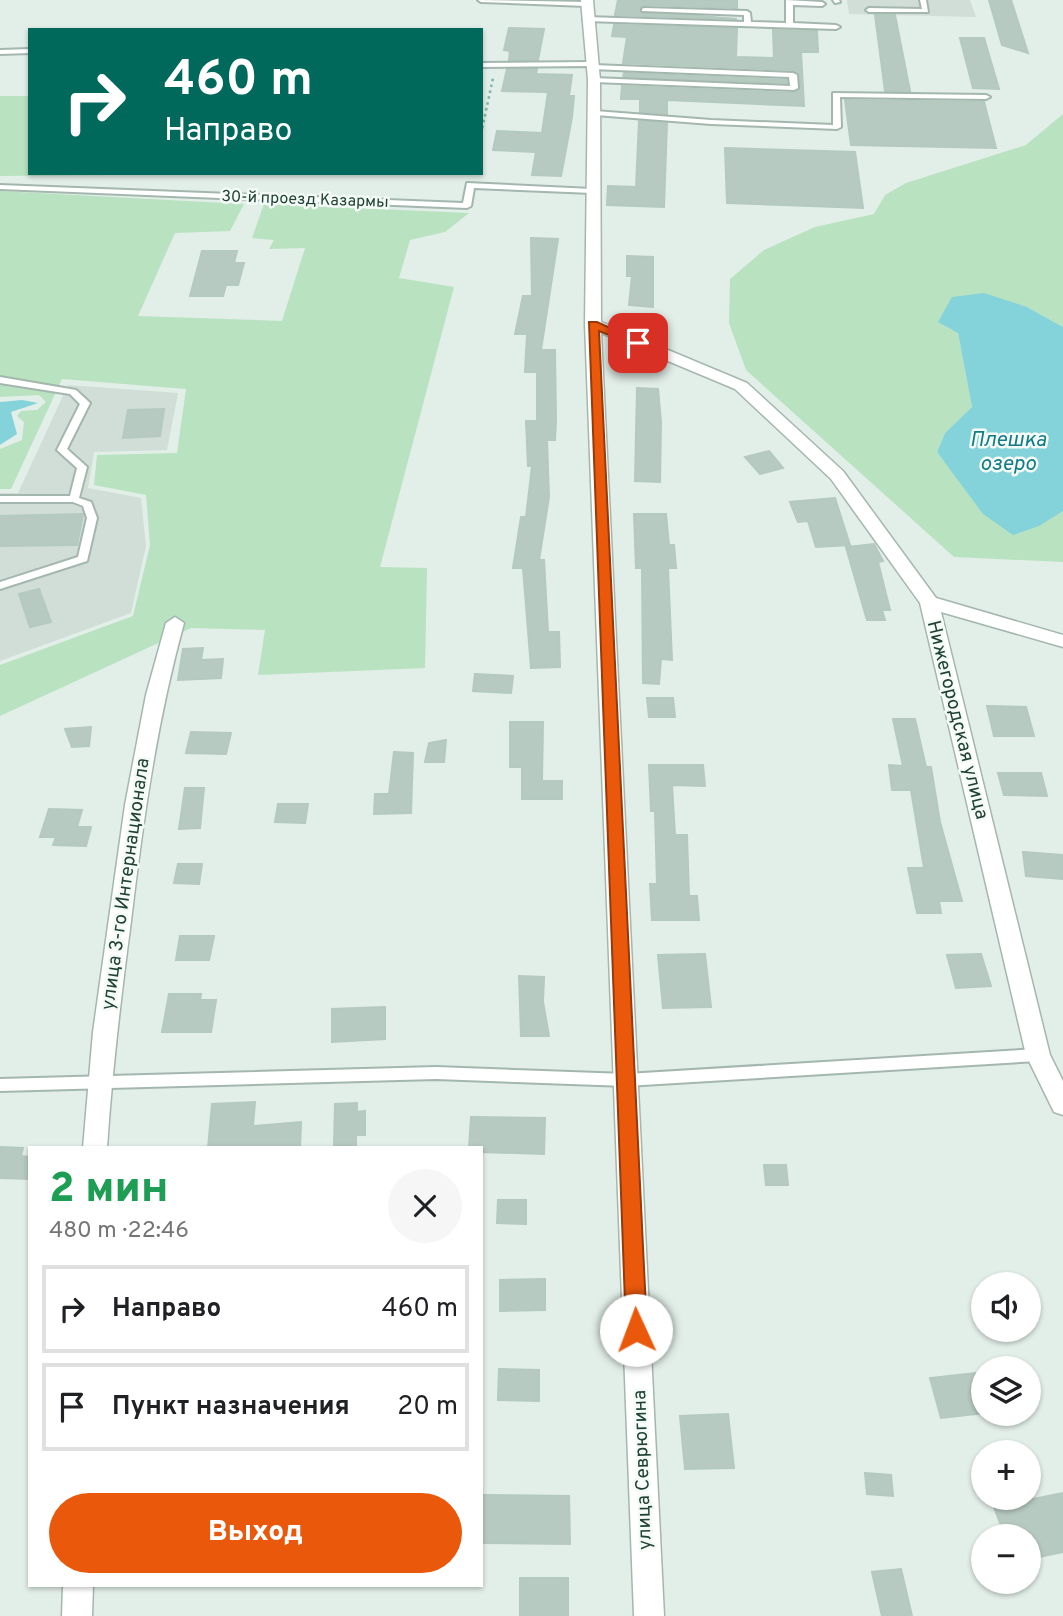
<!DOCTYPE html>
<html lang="ru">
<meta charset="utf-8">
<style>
body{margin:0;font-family:Overpass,sans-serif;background:#f6f6f6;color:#202124;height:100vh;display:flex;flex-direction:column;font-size:26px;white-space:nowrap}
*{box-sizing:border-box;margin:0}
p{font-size:23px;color:#757577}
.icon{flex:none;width:38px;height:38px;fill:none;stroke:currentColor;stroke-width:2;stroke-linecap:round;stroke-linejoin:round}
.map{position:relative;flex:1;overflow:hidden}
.side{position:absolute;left:28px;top:1146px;width:455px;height:441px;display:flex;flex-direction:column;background:#fff;border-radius:0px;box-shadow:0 2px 5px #0004}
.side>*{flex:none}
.top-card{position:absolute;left:28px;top:28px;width:455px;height:147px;border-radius:0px;box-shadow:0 2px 5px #0004;background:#00695c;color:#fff;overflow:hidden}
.controls{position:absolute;left:971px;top:1272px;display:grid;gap:14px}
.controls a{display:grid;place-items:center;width:70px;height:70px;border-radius:50%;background:#fff;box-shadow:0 2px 5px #0004;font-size:35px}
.pin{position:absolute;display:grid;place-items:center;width:60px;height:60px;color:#fff;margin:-30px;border-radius:14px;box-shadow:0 4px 10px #0006}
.me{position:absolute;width:77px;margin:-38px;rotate:358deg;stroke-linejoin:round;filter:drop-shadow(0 0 5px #0008)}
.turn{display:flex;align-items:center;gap:24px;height:147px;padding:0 21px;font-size:32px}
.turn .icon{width:91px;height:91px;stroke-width:2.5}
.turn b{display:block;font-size:49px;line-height:60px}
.round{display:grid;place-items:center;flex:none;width:74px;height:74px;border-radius:37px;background:#f6f6f6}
.summary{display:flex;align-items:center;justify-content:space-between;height:119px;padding:0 21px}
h1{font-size:42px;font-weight:800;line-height:52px;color:#1e9e55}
.primary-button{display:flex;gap:14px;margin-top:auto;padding:14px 21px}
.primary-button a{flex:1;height:80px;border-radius:42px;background:#ea580c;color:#fff;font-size:28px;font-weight:800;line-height:80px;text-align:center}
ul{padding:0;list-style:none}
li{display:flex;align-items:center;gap:21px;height:88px;margin:0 14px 10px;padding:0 7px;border:4px solid #e0e0e0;border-radius:0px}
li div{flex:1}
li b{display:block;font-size:26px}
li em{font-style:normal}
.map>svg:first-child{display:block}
.built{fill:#d0ded7}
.green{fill:#b9e2c1}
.water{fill:#84d3da}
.building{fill:#b7cac1;stroke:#b4c9bf;stroke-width:2}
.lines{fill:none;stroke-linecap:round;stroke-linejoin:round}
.service-casing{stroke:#a4b7af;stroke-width:4}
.minor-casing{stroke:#a4b7af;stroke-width:3}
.path{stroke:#7fb6a0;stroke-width:2.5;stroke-dasharray:2.5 3.5;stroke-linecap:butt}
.service{fill:#fff;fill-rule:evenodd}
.minor{fill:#fff;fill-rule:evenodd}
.route{fill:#ea580c;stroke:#983908;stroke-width:2}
.labels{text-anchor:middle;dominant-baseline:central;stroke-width:5;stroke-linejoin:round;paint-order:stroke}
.far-street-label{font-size:16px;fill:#204236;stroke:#f4faf6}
.street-label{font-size:19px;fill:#204236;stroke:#f4faf6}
.water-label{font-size:21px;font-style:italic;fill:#127b86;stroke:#f4faf6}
</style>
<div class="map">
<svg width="1063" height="1616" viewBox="0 0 1063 1616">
<rect width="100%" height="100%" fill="#e2eee8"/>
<path class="built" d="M847,0H970L976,17L849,14Z
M68,385L178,393L167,450L94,452L88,488L141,498L146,546L131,613L0,661V493H18Z"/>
<path class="green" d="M0,96H30V173H350L0,176Z
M1063,114V327L1027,307L958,333L972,407L945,433L937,452L967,491L1063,511V562L954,557L746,370L729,323L730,279L764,250L815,227L874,214L885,195L906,183L1026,145Z
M0,191L244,204L230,231L175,233L138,316L282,321L305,248L269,249L274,240L252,238L264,204L469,213L445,232L410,240L399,278L454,287L380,567L427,568L425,668L258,675L265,630L191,628L0,716V665L133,616L150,545L146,495L94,485L97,455L177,453L186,389L62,379L11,489H0V449L22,440L24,422L17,416L21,411L37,410L46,402L39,395L0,397Z"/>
<path class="water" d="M984,293L1027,307L1063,327V511L1039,526L1013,535L983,514L937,452L945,433L972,407L958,333L938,322L952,297Z
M22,400L38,403L11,412L17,434L0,445V402Z"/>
<path class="building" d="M618,0H737V8L644,5L639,11L737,19L615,15Z
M989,0H1011L1028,53L1002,45Z
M875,15H895L910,91H885Z
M614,25L737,28L736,57L774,58L773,30L817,31L818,52H801L804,106L667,100V114L640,112V99H621L622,86L794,93L800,89V75L793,70L623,63L627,37L612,36Z
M509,28L544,29L538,60H509L510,51L504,50Z
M960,38H984L999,89L973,88Z
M507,69H537L536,74L572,75L569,96H574L572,117L561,176L532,175L536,152L493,150L497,131L542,133L548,92L502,91Z
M624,73L787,80V83L623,77Z
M845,100L984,102L996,148L851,145Z
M639,121L667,123L664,207L607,205L608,186L636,187Z
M725,148L855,152L863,208L727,203Z
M531,238L558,239L541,350H555L556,421L555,440H547L549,497L539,560H544L548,632H559L560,667L531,668L523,568H513L521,517H526L532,466H528L526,421H537V372H525L527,334H515L523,296H532Z
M202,251H237L234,263H244L238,285H226L223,296H190Z
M627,256L653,257V307L629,305L632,276H627Z
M637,388L658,389L661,422L660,482L635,481Z
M164,409L160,436L123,438L128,410Z
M769,451L783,468L760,474L745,457Z
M835,498L850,545L816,547L808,521L798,522L790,502Z
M83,514L77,545L0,546V516Z
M634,514H666L669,545H674L676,568H668L672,660L661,659L659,684L643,683L642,568H636Z
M874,544L883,561L878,562L890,610H882L885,620H867L846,547Z
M39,589L51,622L30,627L19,594Z
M203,648L201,660L223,659L221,678L178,680L183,649Z
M475,674L513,676L511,693L473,691Z
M647,698H673L675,717H649Z
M987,706L1026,707L1034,736H994Z
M893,719H915L926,767H931L940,822L962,901H939L941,913H917L908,868H924L911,790H892L889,765L903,766Z
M510,722H543L542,781H562V799H522V767H510Z
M91,727L89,746L72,747L65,729Z
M191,732L231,733L226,754L186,753Z
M446,740L444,762H425L429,743Z
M394,752L413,753L411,813L374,814L375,794H389Z
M649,765H703L705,786L672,785L675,835H687L689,896H697L699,920H652L650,884H657L655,811H651Z
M998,773H1041L1047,796L1004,795Z
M185,788H204L200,828L179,829Z
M278,804H308L305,823L275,822Z
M49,809L82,810L77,827H91L86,846L53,845L56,837H40Z
M1023,852L1063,855V879L1026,876Z
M178,864H202L199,884L174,883Z
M180,936H214L209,960H176Z
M705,954L711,1007L663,1008L658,955Z
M981,954L991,986L956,988L947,955Z
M519,976L544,977L543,1002L549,1036H521Z
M169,994H201L200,1000H216L211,1032H162Z
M385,1007V1039L332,1042V1009Z
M255,1102L253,1126L301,1122L300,1148H208L212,1104Z
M357,1103V1112L365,1111V1135H356V1145L334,1146L335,1104Z
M471,1117L545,1118L544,1154L481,1152V1148H469Z
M0,1147L23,1148L21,1156L30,1157V1179L0,1178Z
M764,1165H786L788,1185H766Z
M498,1200H526V1224L497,1223Z
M545,1279V1310L500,1311V1280Z
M499,1369L539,1370V1401L498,1400Z
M984,1372V1413L941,1418L930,1378Z
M728,1414L734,1468L685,1469L680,1416Z
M865,1473L891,1475L893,1496L867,1494Z
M1063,1493V1552L1029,1559V1536H1005L994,1507Z
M481,1495L569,1496L570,1544L481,1543Z
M901,1569L912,1616H882L872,1572Z
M520,1578H568V1616H520Z"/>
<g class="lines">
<g class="service-casing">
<path id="service" d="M478,0L586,2L589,4L586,6L481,2Z
M786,0L822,2L825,4L822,6L793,5V23L836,25L840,27L836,29L586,21L583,19L586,17L744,22V15L642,11V9L644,8L747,11L750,13L751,22L786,23Z
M833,0H839L840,2L835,3Z
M920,0H926L928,12H869L866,10L869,8L922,9Z
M30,49V53L0,54V50Z
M591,62L594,65L793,73L797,75L798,88L794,90L594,82L590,80L594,78L790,86L789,77L591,69L588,66L481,67V63Z
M833,93L986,95L990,97L986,99L840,97L841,127L837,129L711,124L595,115L591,113L595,111L711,120L833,125Z
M467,183L592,189L596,191L592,193L474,188L471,206L467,208L0,189V185L463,203Z
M0,377L76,390L90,403L67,449L87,467L79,498L91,502L97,518L87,561L0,589V582L78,557L87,518L83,506L73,502H0V496H70L77,468L57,450L80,404L70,394L0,383Z
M1038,1049L1043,1051L1045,1055L1043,1059L1038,1061L626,1086L436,1079L0,1091V1079L436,1067L626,1074Z"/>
</g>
<g class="minor-casing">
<path id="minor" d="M581,0H593L600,80L601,322L747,383L843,471L936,598L1063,635V647L941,612L1050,1055L1063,1081V1115L1054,1112L1026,1055L920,603L831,479L735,389L601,333L664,1616H634L585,324L588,80Z
M175,617L184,623C157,721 143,820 131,921C121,996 112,1072 107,1148H83L93,1032L125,805L146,695L166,623Z
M63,1586H93L92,1616H62Z"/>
</g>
<path class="path" d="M481,134L493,78"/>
<use href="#service" class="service"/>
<use href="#minor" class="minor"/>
</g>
<path class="route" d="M589,322H597L644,343L634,345L599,331L647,1330L644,1337L636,1340L629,1337L626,1330Z"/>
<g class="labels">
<g class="far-street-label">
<text transform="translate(305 200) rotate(2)">30-й проезд Казармы</text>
</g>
<g class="street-label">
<text transform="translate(957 720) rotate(76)">Нижегородская улица</text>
<text transform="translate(126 884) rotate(-82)">улица 3-го Интернационала</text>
<text transform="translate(643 1470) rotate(-92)">улица Севрюгина</text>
</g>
<g class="water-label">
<text x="1008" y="440">Плешка<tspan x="1008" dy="24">озеро</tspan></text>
</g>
</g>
</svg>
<div class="controls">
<a><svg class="icon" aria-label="sound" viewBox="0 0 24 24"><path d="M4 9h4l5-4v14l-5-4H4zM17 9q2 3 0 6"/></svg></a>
<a><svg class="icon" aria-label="layers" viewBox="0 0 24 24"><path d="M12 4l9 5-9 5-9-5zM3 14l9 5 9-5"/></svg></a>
<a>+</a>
<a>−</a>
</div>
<div class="pin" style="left:638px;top:343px;background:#d93025"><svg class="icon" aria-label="arrive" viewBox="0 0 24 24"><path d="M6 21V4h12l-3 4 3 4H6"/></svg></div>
<svg class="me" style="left:636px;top:1330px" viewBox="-20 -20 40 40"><circle r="19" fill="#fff"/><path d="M0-13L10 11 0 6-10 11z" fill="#ea580c"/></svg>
<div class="top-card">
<div class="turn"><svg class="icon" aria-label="right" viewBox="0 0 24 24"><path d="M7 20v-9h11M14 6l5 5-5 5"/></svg><div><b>460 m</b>Направо</div></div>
</div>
<section class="side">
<div class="summary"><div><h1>2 мин</h1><p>480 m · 22:46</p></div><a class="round"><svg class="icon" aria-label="close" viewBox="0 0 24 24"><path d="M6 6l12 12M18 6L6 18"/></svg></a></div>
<ul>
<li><svg class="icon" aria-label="right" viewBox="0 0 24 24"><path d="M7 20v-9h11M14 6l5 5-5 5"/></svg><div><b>Направо</b></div><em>460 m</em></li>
<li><svg class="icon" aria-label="arrive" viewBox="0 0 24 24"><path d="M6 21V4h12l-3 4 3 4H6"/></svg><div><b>Пункт назначения</b></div><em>20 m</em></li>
</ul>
<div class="primary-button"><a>Выход</a></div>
</section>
</div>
